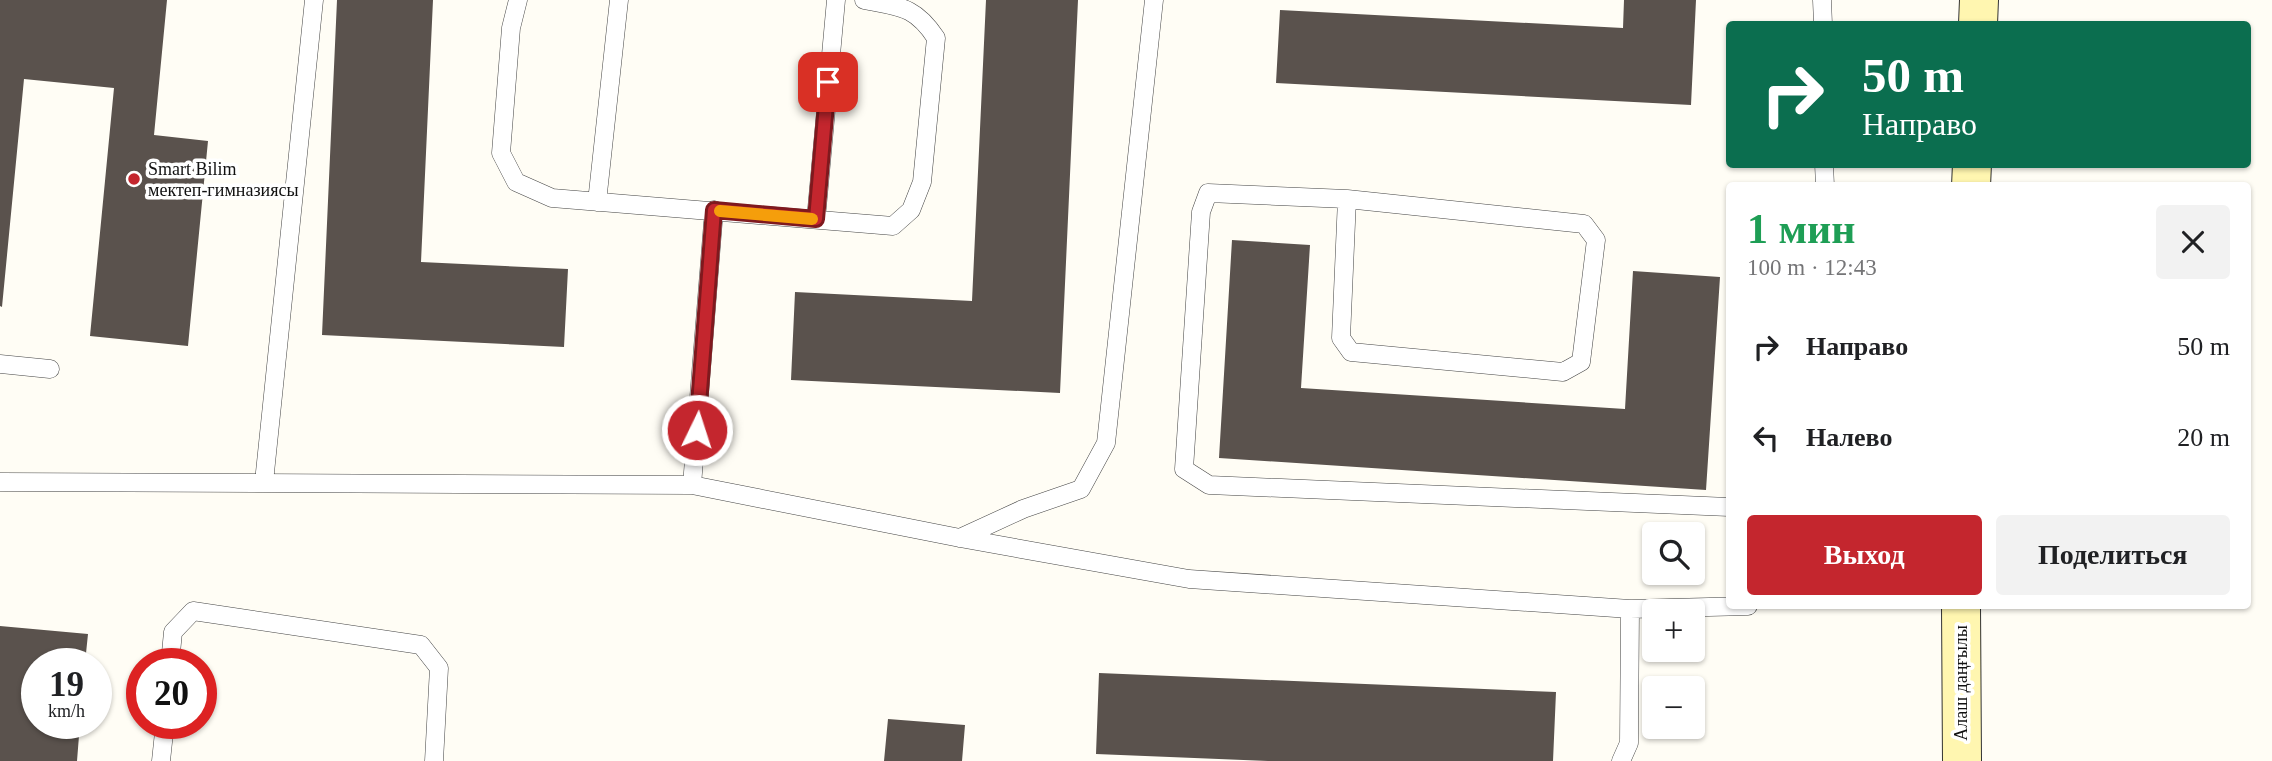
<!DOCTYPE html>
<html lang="ru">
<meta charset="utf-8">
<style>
body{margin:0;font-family:"Times New Roman",serif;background:#f2f2f2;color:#202124;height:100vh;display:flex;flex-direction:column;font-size:26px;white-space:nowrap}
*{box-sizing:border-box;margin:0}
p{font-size:23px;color:#757577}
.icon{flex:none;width:38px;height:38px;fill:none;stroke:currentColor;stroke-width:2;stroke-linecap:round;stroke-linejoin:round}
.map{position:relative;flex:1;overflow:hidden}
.side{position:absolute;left:1726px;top:182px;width:525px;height:427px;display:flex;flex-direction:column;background:#fff;border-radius:7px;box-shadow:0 2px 5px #0004}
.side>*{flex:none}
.guide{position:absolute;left:1726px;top:21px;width:525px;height:147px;border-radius:7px;box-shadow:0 2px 5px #0004;background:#0b6e4f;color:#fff;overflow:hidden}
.fabs{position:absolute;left:1642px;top:522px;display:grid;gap:14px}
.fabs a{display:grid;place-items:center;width:63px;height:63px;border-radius:7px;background:#fff;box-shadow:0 2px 5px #0004;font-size:35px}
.speed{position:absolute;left:21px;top:648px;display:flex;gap:14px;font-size:35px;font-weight:700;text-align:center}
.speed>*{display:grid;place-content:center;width:91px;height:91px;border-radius:50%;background:#fff;box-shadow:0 2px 5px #0004;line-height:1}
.speed small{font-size:18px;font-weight:400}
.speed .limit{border:10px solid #d22;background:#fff;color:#111}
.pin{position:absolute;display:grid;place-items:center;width:60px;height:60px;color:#fff;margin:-30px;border-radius:14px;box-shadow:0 4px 10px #0006}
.me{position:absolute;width:77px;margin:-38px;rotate:4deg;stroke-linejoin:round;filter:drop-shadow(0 0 5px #0008)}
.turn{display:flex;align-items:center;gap:24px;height:147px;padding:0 21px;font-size:32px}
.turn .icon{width:91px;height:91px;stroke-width:2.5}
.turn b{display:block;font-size:49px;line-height:60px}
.round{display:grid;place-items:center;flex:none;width:74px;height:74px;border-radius:7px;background:#f2f2f2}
.overview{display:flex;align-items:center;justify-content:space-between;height:119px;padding:0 21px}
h1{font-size:42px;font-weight:700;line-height:52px;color:#1e9e55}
.button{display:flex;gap:14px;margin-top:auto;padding:14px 21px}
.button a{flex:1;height:80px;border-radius:7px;background:#c4262e;color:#fff;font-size:28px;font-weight:700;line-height:80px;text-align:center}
.button a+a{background:#f2f2f2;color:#202124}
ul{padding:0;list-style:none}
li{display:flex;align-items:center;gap:21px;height:91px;padding:0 21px}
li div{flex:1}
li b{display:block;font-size:26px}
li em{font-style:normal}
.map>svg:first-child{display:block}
.building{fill:#5a524d}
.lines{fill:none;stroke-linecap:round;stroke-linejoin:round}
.service-casing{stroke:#444;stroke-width:19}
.secondary-casing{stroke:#333;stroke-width:40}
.service{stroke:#fff;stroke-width:18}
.secondary{stroke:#fff6b0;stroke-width:38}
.route-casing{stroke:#7f191e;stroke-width:18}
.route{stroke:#c4262e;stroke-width:12}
.slow{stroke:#f59e0b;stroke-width:12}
.poi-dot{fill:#c4262e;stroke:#fff;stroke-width:2.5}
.labels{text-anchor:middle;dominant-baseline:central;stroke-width:7;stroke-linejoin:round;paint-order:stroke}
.poi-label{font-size:18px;fill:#111;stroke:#fff;text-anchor:start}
.street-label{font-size:18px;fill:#111;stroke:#fff}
</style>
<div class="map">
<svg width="2272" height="761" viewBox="0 0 2272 761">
<rect width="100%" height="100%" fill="#fffdf5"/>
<path class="building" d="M0,0H167L154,135L208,141L188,346L90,336L114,88L24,79L2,307L0,306Z
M337,0H433L421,262L568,269L564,347L322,335Z
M986,0H1078L1060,393L791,380L795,292L972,301Z
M1624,0H1696L1691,105L1276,83L1280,10L1623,28Z
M1232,240L1310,245L1301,388L1625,409L1633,271L1720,277L1706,490L1219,458Z
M0,626L88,634L85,663H37V723H80L77,761H0Z
M1099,673L1556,692L1553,761H1268L1096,754Z
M888,719L965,725L962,761H884Z"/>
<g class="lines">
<g class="service-casing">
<path id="service" d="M518,0L511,28L501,153L516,182L552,198L893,226L911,210L922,182L936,38C915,6 900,7 864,0
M1822,0L1823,24
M1824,164L1825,186
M1347,199L1341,338L1351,352L1563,372L1581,362L1596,240L1584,224L1347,199L1208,193L1201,212L1184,469L1209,485L1729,507
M597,202L619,0
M816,219L836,0
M0,364L50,369
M0,482L692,485L960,538L1189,579L1630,609L1748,606
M264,482L314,0
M692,485L714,210
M960,538L1023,509L1081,489L1106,443L1154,0
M170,663L173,632L193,611L421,645L439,668L434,761
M161,761L165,723
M1621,761L1629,743L1630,609"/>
</g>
<g class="secondary-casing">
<path id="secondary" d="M1978,24L1979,0
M1971,186L1972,164
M1961,606L1962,761"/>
</g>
<use href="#service" class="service"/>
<use href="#secondary" class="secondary"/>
</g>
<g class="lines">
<g class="route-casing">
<path id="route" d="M697,430L714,210L816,219L828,82"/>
</g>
<use href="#route" class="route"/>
<path class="slow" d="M720,211L812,219"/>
</g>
<circle class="poi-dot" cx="134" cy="179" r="7"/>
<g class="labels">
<g class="poi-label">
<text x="148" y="169">Smart Bilim<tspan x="148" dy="21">мектеп-гимназиясы</tspan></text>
</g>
<g class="street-label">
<text transform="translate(1961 683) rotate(-90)">Алаш даңғылы</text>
</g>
</g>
</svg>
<div class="fabs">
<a><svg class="icon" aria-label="search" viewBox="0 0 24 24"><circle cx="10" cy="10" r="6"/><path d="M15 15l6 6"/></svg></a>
<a>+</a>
<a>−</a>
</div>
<div class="speed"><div>19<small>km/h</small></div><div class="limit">20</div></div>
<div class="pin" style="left:828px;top:82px;background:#d93025"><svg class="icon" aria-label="arrive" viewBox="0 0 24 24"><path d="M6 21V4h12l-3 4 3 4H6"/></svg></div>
<svg class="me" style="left:697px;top:430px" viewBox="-20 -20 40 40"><circle r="17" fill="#c4262e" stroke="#fff" stroke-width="3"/><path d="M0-11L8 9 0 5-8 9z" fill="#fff"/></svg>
<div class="guide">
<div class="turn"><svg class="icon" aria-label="right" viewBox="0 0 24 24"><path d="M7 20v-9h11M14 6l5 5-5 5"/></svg><div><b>50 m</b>Направо</div></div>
</div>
<section class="side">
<div class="overview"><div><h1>1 мин</h1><p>100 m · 12:43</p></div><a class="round"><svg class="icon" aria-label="close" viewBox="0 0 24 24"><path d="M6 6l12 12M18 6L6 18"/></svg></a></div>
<ul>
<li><svg class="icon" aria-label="right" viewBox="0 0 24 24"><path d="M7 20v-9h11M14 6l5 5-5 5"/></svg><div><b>Направо</b></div><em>50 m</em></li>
<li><svg class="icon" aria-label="left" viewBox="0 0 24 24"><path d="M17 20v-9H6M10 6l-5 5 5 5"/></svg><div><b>Налево</b></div><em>20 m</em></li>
</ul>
<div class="button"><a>Выход</a><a>Поделиться</a></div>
</section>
</div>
